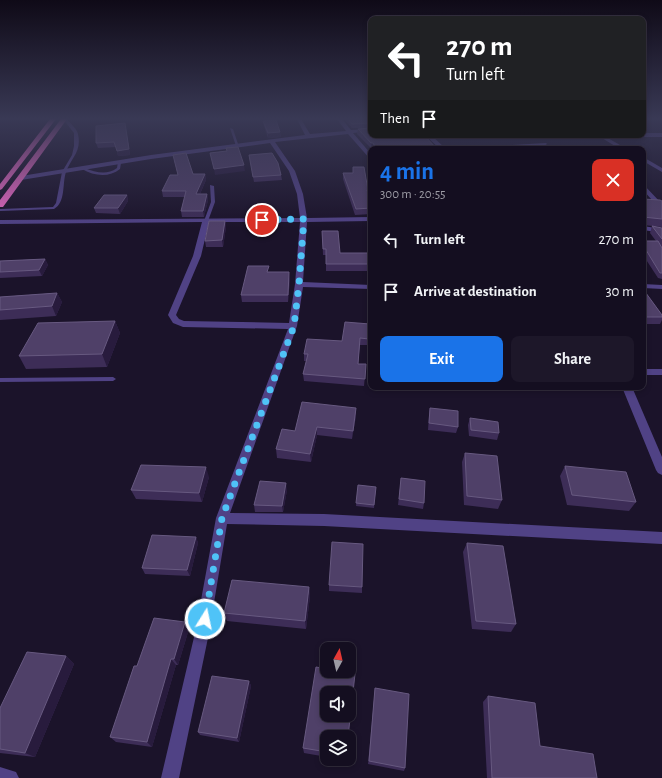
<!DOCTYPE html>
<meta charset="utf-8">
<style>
body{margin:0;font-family:"Alegreya Sans",sans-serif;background:#1d1729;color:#f1f3f6;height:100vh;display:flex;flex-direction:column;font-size:15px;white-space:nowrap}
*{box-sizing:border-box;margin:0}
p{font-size:13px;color:#9d9ca5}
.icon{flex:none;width:22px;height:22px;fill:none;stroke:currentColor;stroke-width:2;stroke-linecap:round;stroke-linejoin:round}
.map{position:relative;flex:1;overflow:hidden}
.sheet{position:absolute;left:368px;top:146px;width:278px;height:244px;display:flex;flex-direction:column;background:#140e20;border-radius:8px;box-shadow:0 2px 6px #0003,0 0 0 1px #332e3e}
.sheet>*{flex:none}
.top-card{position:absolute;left:368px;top:16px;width:278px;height:122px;border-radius:8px;box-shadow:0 2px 6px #0003,0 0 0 1px #332e3e;background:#202124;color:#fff;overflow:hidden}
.needle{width:26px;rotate:8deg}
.tools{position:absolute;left:320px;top:642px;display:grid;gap:8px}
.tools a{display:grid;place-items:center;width:36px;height:36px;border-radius:8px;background:#140e20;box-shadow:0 2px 6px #0003,0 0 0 1px #332e3e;font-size:20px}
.pin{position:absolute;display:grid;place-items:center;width:34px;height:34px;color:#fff;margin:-17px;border:2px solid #fff;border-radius:50%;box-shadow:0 1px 4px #0007}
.me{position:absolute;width:44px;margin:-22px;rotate:10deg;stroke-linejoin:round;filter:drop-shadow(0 0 3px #0008)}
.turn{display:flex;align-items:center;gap:14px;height:84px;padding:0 12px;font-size:18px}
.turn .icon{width:52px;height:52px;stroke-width:2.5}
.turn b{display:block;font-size:28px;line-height:34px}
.then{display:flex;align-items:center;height:38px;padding:0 12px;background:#0003;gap:8px;font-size:15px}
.round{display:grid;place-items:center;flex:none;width:42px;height:42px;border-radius:8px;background:#1d1729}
.headline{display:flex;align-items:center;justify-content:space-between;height:68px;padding:0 12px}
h1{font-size:24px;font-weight:700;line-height:30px;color:#1a73e8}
.primary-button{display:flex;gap:8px;margin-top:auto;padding:8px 12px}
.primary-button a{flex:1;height:46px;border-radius:8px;background:#1a73e8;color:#fff;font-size:16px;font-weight:700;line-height:46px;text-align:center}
.primary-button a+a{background:#1d1729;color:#f1f3f6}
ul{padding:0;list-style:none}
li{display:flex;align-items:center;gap:12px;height:52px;padding:0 12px}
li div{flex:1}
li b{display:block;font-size:15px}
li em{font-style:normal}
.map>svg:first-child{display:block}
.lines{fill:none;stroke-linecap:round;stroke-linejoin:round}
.service{fill:#504285;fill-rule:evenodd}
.minor{fill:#504285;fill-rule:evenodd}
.trunk{fill:#e768c2;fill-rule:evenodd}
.wall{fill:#3d2d57}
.shaded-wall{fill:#281b3d}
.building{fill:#4f4068;stroke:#675980;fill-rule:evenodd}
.route{stroke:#4fc3f7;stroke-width:7;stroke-dasharray:0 12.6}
</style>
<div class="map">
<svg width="662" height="778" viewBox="0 0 662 778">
<rect width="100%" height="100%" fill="#1b132a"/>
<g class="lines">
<path class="service" d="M63,119H67C70,123 77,129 78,134C82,152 71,158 66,172C62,184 66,202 54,209L0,211V209L53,207L56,203L62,172L72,155L74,146V133Z
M230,128L233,129L239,147L236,146Z
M118,162L121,163L120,169C109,178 94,176 82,169L84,168C96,172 106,176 117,168Z
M210,185L214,186L215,202L208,221L206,222L204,221L211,202Z
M113,377L116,379L113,381L0,382V378Z"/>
<path class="minor" d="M297,119H301L310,134L346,131L337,119H342L351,130L371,129V131L353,133L371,154V160L348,134L275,142L295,171L303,194L307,218L371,217V221L307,222L303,282L371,285V289L303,287L297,326L230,513L324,514L662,532V544L324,526L227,524L209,633L179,778H161L195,633L216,518L288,329L183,327L173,323L168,315L193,256L202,222L0,224V220L300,218L297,194L289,171L270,143L151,159L21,180L18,178L21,176L151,155L305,135ZM209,222H300L295,284L289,323L184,321L179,319L176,315L201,256Z
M643,133H662V137H606L627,149H620L597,135H643Z
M425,135H431L446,149H440Z
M546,143L547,144L544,146L478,149L481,147Z
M643,157L662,168V172L643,161Z
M643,184L662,204V210L660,209L643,190Z
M643,226L662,229V233L643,230Z
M643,284L662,285V289L643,288Z
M643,369H662V375H643Z
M622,387H632L662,457V475L658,473L656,470Z
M0,767L16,772L19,778H0Z"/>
<path class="trunk" d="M50,119H56L2,189L0,190V184Z
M61,119H67L3,207H0V200Z"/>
</g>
<path class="wall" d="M344,119H371V135L437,149H373V148H371L357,134L358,129L367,128H352Z
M263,121L280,132L281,137L268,138L264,126Z
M126,128L130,155L118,156L116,147L98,148L96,143Z
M249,155L281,175L282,180L254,182Z
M174,160L193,174H205L206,180L200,194H207L208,200L204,217H182L181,211L185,197H163L162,191L178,175Z
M353,167L368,190V193L371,200V214L355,215L343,179V173H353Z
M127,195L128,201L120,214L96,213L94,208Z
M643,199L662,201V227L643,225Z
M225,221L226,227L223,247H206L205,241Z
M652,226L662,228V279L658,278L643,255V241H656L650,233Z
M322,231L340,253L369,264V271H326V255H323Z
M45,259L48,265L42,276L0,278V261Z
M269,272L290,278L288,302H242L241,295Z
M643,289L662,315V320L660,324H643Z
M57,293L62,302L56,316L0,320V297Z
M115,321L120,333L107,367L26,369L19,356Z
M370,324L368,345H360L358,364H366L364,386L304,381L303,374L307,361H304V354L342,341Z
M356,408V416L352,439L317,435L311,462L277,458L276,449L295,431Z
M430,408L458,427L456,433L428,430L429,415Z
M470,418L499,433L497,440L469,436L468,425Z
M465,453L502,500L498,509L464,505L462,462Z
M565,466L636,502L629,511L567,505L560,476Z
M209,477L202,502L136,499L131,490Z
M401,478L424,503L423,509L398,505Z
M358,485L376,487L374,508L356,506Z
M287,490L283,512H255L254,505Z
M196,537L198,543L190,576L145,574L142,568Z
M467,543L516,624L511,632L472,629L463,552Z
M329,585L362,587V593L329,591Z
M309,587L310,596L306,629L227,621L224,613Z
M189,629L178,665H176L152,747L116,742L110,737Z
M66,656L74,664L35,757L0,753V708Z
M249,681L251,686L239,742L200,735L198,732Z
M375,688L405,768L404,771L368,764Z
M488,696L540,746L597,778H487L483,702Z
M327,737V757L304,753L303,748Z
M336,759H346L345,761Z"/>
<path class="shaded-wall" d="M125,123L130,155L118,156L117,151Z
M280,132L281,137L268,138V133Z
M371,143H373V148H371Z
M244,165L245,171L215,175L214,169Z
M205,174L206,180L197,200L196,194Z
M207,194L208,200L204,217L203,211Z
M127,195L128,201L120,214L118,208Z
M225,221L226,227L223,247L222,240Z
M45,259L48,265L42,276L39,270Z
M289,272L290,278L288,302V295Z
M57,293L62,302L56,316L52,306Z
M115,321L120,333L107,367L102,354Z
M356,408V416L352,439L353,431Z
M317,427V435L311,462L310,454Z
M206,467L209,477L202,502L199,493Z
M286,483L287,490L283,512L282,506Z
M196,537L198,543L190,576L187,570Z
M309,587L310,596L306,629L305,621Z
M185,622L189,629L178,665L174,659Z
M66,656L74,664L35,757L25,753Z
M171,659L176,665L152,747L147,742Z
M249,681L251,686L239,742L237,738Z"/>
<path class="building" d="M348,119H371V123L352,124Z
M276,120L280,132L268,133L263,121Z
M125,123L129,149L117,151L114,142L96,143V126Z
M371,128V135H424L437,149H377L373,143H371L358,129Z
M238,147L244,165L214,169L210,153L227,151L226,148Z
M186,153L193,174H205L196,194H207L203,211H181L186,191H162L170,175H178L173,155Z
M272,153L278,163L281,175L253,177L249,155Z
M353,167H364L368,190H367L371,200V208L356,209L343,173H353Z
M104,195H127L118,208H94Z
M643,199L660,200L662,201V219L643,217Z
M209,221H225L222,240L205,241Z
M652,226L662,228V239Z
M322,231H338L340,253H368L369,264H326V249H323Z
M643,241H658L662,248V273H660L643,245Z
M45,259L39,270L0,272V261Z
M248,266H269L267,272H289L288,295H241Z
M643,289L662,315V317H643Z
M57,293L52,306L0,310V297Z
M115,321L102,354L19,356L38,323Z
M345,322L370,324L369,339L360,338L358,364H366L365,379L303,374L308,354H304L307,339L342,341Z
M302,402L356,408L353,431L317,427L310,454L276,449L282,429L295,431Z
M430,408L458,411V427L429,423Z
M470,418L498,422L499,433L471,430Z
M465,453L497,456L502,500L467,496Z
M141,465L206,467L199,493L131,490Z
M565,466L626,472L636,502L572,495Z
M401,478L425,481L424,503L399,499Z
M260,481L286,483L282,506L254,505Z
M358,485L376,487L374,505L356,503Z
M152,535L196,537L187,570L142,568Z
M332,542L363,544L362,587L329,585Z
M467,543L503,546L516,624L476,621Z
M232,580L309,587L305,621L224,613Z
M154,618L185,622L174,659H171L147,742L110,737L134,666H137Z
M27,652L66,656L25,753L0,749V708Z
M316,667L327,669V671H340L355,674L348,737H327V752L303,748ZM327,693H349V715H327Z
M212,676L249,681L237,738L198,732Z
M375,688L409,694L405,768L369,761Z
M488,696L535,703L540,746L593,754L597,778H492Z"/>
<linearGradient id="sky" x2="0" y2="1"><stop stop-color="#0f0a17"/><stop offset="0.52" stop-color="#393955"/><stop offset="1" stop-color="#393955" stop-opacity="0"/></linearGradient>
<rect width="662" height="228" fill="url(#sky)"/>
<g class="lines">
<path class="route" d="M205,619L222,518L294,326L299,284L304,219L262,220"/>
</g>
</svg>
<div class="tools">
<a><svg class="needle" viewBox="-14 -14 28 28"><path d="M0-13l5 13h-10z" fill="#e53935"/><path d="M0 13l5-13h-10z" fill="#9d9ca5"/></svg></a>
<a><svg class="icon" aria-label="sound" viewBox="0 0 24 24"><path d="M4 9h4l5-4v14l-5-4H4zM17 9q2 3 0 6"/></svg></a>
<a><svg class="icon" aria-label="layers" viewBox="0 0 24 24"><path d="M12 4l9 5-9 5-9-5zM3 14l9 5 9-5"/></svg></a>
</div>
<div class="pin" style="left:262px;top:220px;background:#d93025"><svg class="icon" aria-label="arrive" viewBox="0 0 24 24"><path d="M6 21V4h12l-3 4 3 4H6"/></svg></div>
<svg class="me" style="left:205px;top:619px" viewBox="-20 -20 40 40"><circle r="17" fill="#4fc3f7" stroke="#fff" stroke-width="3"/><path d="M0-11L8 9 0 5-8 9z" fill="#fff"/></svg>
<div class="top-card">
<div class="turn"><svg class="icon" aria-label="left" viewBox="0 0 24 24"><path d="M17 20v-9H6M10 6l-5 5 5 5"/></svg><div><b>270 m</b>Turn left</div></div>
<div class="then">Then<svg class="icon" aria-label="arrive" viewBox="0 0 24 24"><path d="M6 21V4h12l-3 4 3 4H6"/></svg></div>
</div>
<section class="sheet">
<div class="headline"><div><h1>4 min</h1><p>300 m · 20:55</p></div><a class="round" style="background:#d93025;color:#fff"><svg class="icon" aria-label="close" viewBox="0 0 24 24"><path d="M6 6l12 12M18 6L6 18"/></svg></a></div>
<ul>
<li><svg class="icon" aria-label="left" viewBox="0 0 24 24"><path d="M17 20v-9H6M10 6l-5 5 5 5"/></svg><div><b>Turn left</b></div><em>270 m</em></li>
<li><svg class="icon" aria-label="arrive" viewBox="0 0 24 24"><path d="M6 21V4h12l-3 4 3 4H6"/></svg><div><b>Arrive at destination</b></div><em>30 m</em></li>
</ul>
<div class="primary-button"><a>Exit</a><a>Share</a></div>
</section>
</div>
